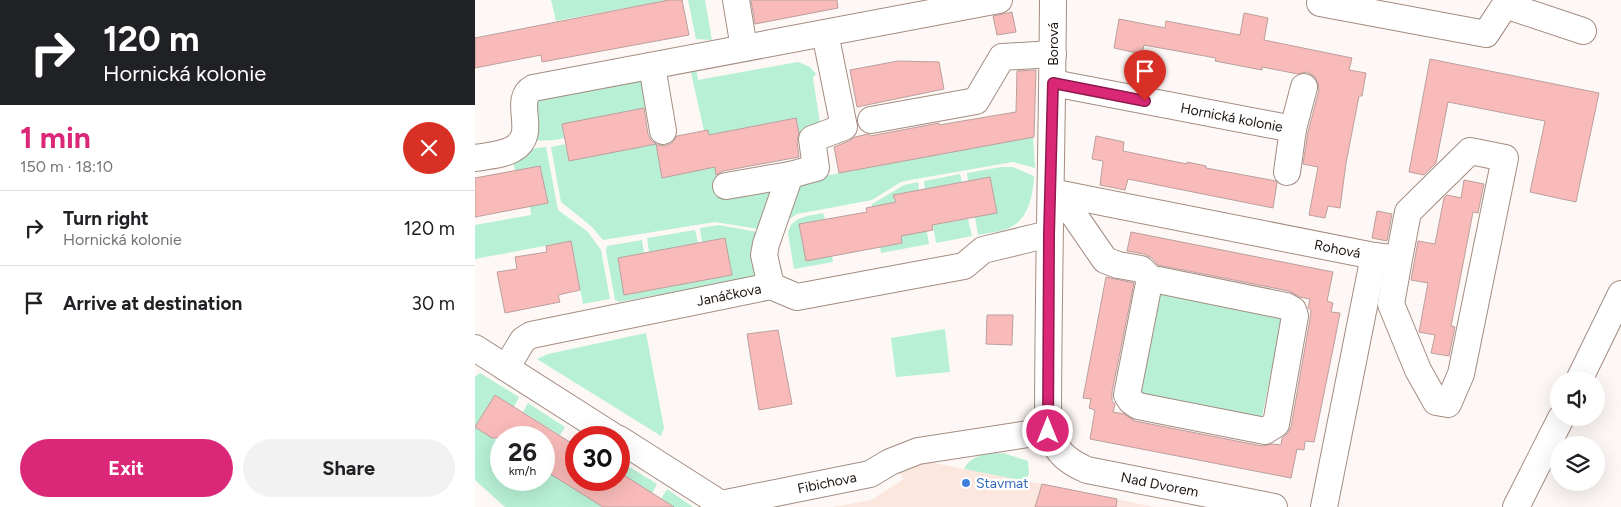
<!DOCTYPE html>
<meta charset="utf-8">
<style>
body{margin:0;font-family:Figtree,sans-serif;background:#f2f2f2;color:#202124;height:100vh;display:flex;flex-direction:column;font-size:19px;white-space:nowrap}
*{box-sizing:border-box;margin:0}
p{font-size:16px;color:#757577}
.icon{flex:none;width:28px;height:28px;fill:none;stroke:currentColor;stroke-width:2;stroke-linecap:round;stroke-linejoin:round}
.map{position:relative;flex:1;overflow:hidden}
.sheet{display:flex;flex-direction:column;background:#fff;width:475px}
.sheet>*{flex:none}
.banner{background:#202124;color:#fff;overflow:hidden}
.fabs{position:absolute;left:1075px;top:371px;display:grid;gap:10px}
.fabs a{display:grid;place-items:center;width:55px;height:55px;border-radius:50%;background:#fff;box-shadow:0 5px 20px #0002;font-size:25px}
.speed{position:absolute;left:15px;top:426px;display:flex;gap:10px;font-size:25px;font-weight:700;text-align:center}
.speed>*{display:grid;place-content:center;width:65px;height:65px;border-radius:50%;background:#fff;box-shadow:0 5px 20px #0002;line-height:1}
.speed small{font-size:12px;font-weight:400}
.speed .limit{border:8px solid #d22;background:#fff;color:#111}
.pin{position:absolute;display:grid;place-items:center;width:42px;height:42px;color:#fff;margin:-51px -21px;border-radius:50% 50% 50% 0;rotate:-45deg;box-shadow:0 0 5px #0007}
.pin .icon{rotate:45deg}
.me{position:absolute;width:55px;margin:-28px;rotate:0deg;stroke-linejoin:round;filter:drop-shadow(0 0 4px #0008)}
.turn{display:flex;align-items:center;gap:18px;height:105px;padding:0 20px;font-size:22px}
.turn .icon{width:65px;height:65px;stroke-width:2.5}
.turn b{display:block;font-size:35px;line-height:42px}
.round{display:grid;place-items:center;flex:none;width:52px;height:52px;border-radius:26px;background:#f2f2f2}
.summary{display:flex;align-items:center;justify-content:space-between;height:85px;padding:0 20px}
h1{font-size:30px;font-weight:700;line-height:38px;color:#db2777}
.button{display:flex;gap:10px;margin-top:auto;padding:10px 20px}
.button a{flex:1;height:58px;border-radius:30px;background:#db2777;color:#fff;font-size:20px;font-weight:700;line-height:58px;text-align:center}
.button a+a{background:#f2f2f2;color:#202124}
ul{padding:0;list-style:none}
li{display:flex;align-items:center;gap:15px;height:75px;padding:0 20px;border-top:1px solid #e0e0e0}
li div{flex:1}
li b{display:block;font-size:19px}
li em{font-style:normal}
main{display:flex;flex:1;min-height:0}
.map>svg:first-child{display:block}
.built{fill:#fce7de}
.green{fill:#b7f0d5}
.building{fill:#f9bbb9;stroke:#bb9f9d}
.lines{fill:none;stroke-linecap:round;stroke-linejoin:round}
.minor-casing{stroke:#a48c81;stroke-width:28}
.minor{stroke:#fff;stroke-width:26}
.route-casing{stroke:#8e194d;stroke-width:12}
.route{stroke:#db2777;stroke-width:9}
.shop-dot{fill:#3f7fe0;stroke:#fff;stroke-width:2}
.labels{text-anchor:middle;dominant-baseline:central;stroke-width:4.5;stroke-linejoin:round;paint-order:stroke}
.street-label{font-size:14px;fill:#1e1510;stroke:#fff}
.shop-label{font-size:14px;fill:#366cbe;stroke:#fff;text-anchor:start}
</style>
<main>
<section class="sheet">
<div class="banner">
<div class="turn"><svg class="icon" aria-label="right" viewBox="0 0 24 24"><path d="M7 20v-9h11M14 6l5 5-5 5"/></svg><div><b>120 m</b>Hornická kolonie</div></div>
</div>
<div class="summary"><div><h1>1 min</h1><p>150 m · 18:10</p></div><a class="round" style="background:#d93025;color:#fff"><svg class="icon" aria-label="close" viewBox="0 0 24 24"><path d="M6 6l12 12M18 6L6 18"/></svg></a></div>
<ul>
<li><svg class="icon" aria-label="right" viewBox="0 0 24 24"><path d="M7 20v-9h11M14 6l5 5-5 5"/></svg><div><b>Turn right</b><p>Hornická kolonie</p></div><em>120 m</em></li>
<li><svg class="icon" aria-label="arrive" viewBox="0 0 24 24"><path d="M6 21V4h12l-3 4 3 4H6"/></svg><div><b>Arrive at destination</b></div><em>30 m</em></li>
</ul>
<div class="button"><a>Exit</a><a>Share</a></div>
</section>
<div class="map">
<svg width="1146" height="507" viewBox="0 0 1146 507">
<rect width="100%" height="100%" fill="#fdf8f5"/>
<path class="built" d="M443,460L567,484L679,507H357L396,500L429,479L422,469Z"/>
<path class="green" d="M76,0H194L81,21Z
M213,0H230L237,40L221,39Z
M323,62L335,67L341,74L338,78L346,129L324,133L320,118L234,135L229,131L215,68H221L223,80Z
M167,73L174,107L87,124L89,138L80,140L55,141L58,97Z
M558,137L560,168L538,162L435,180L426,182L397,200L322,214L313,220L309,226L328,180Z
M90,144L94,161L181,144L187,178L240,167L245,195L294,190L297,193L289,230L240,222L128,240L116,226L86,202L76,147Z
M71,147L83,210L113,232L126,250L135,299L108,304L96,241L0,259V225L56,215L55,206L72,203L65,166L40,171L37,155L44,150Z
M526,167H538L559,176C558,195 554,219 534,228C525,232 512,233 503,235L500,217L522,213L515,177L493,181L492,173Z
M485,174L487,182L450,189L449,181Z
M443,182L444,190L419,196L421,206L397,207V204L429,185Z
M348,213L350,219L324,224L331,261L357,256L358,262L319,269L313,233C316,216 334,216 348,213Z
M493,219L497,236L461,243L458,225Z
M244,225L288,233L286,276L144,302L140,300L131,251L132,246L167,240L169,253L143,258L150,295L257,275L250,238L227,242L225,228Z
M451,227L454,244L406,253L405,247L427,243L425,232Z
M220,230L223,243L174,252L172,238Z
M681,291L808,316L786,421L664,398Z
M470,329L475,372L421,377L416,338Z
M171,333L189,428L186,436L62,359L73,354Z
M5,373L44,397L39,407L20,395L0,427L26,443V480H69V470L128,507H30L0,480V377Z
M53,403L90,427L85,435L48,412Z
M528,453L553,461L554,473L551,481L489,469C497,454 512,454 528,453Z
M145,461L182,484L177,493L144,472V464Z
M192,489L218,507H199L186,499Z"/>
<path class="building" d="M194,0H207L214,35L67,62L66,55L0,68V38Z
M276,0H362L363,8L280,24Z
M537,12L541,32L522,35L518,16Z
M769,13L793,18L789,40L877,58L874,70L891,73L887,96H884L871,163L865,208L853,206L850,218L834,215L843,167L828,164L833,132L844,90L843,83L839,76L832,72L823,74L787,67V70L740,61L741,58L669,45L667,54L639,48L644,19L690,28L691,21L765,35Z
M955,59L1124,93L1101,202L1055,192L1070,121L973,102L961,163L949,175L934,172Z
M423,61L464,62L469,89L382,107L375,70Z
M561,70L559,137L364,173L359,147L374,141L380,137L393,134L395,135V136L464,123V125L541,112L542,71Z
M169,108L173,134L176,140L182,145L190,146L197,143L202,136L233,130L234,135L321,118L324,133L322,141L324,157L248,171L241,175L240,167L187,178L181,144L94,161L87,124Z
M621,136L649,142L648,151L712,164V162L731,166V168L801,181L802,183L798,208L653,179L650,190L625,185L628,161L617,159Z
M65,166L73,203L0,217V178Z
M515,177L522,213L457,225L458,230L426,236L427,243L331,261L324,224L392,212L391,208L421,202L418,195Z
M989,180L1009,184L1003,213L998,212L976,326L980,327L974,356L956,353L960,335L944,332L953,283L936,280L943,241L960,244L969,198L972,195L986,198Z
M902,211L917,214L912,241L897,238Z
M656,232L858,272L852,301L858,303L856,312L865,313L859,344L839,442L830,441L829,450L822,449L816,478L615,439L620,410L614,408L616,399L608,398L631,277L659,283L637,392V401L640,404L638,412L649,414L660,421L787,446L798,444L806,445L807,438L813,433L816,427L835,319L836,310L833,308L835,299L825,297L814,291L683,265L677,258L669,254L652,251Z
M250,238L257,275L149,295L143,258Z
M96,241L105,290L83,295L85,302L30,313L22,272L42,269L40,257L72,252L71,246Z
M512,315H538L537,345L511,344Z
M303,330L317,404L284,410L272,334Z
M20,395L101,446V480H144V472L199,507H128L69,470V438H17L0,427Z
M567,484L642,499L641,507H560Z"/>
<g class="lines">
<g class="minor-casing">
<g id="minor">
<path d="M261,0L269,48"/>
<path id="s1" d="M578,0C577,144 573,287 573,431C582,452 591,461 612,470L799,507"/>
<path d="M845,3L1011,34L1030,5L1108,31"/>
<path d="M177,66L188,131"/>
<path id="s2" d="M578,83L818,129"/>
<path d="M396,120L501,101L527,57L578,54"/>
<path d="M0,158C12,156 28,155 38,149C65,134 36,100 58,88L524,0"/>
<path d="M812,172L818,129L829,87"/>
<path d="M251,186L315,175"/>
<path d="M576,192L599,215L630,260L643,265L666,269L678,281L683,280L811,306L818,310L820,316L801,424L790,431L663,406L656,401L652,395L673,288L678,281"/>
<path id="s3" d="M576,192L899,256L849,507"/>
<path d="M899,256L924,259L933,212L995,151L1030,158L986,374L973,404L961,402L943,370L916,304L924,259"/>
<path d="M296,286L289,255L291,244L315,175L341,168L337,139L369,127L350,33"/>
<path d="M0,348L141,438"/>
<path id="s4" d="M31,368L48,340L56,335L296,286L322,297L489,266L508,250L574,234"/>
<path d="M1104,380L1146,294"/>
<path id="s5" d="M144,439L246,504L395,474L415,462L443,451L573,431"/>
<path d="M1041,507L1086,418"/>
</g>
</g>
<use href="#minor" class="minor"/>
</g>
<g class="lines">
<g class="route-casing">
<path id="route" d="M573,431L574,234L578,83L670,101"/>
</g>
<use href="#route" class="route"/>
</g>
<circle class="shop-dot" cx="491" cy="483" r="5"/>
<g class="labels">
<g class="street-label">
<text transform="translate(578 44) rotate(-90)">Borová</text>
<text stroke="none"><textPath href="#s2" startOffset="182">Hornická kolonie</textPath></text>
<text stroke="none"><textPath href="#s3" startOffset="292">Rohová</textPath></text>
<text stroke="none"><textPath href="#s4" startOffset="244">Janáčkova</textPath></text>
<text stroke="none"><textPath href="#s5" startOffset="229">Fibichova</textPath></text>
<text stroke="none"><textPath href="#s1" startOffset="562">Nad Dvorem</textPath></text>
</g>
<g class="shop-label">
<text x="501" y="483">Stavmat</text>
</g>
</g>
</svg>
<div class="fabs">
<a><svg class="icon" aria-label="sound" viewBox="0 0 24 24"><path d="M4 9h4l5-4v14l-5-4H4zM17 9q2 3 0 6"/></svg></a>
<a><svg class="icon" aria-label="layers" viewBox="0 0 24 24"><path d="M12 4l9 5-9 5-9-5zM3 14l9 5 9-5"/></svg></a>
</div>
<div class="speed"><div>26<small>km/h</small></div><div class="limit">30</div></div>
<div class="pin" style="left:670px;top:101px;background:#d93025"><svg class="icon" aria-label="arrive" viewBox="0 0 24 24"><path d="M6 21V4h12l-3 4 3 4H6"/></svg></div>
<svg class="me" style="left:573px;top:431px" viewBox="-20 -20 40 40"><circle r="17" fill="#db2777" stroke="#fff" stroke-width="3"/><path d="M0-11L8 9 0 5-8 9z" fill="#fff"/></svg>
</div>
</main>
